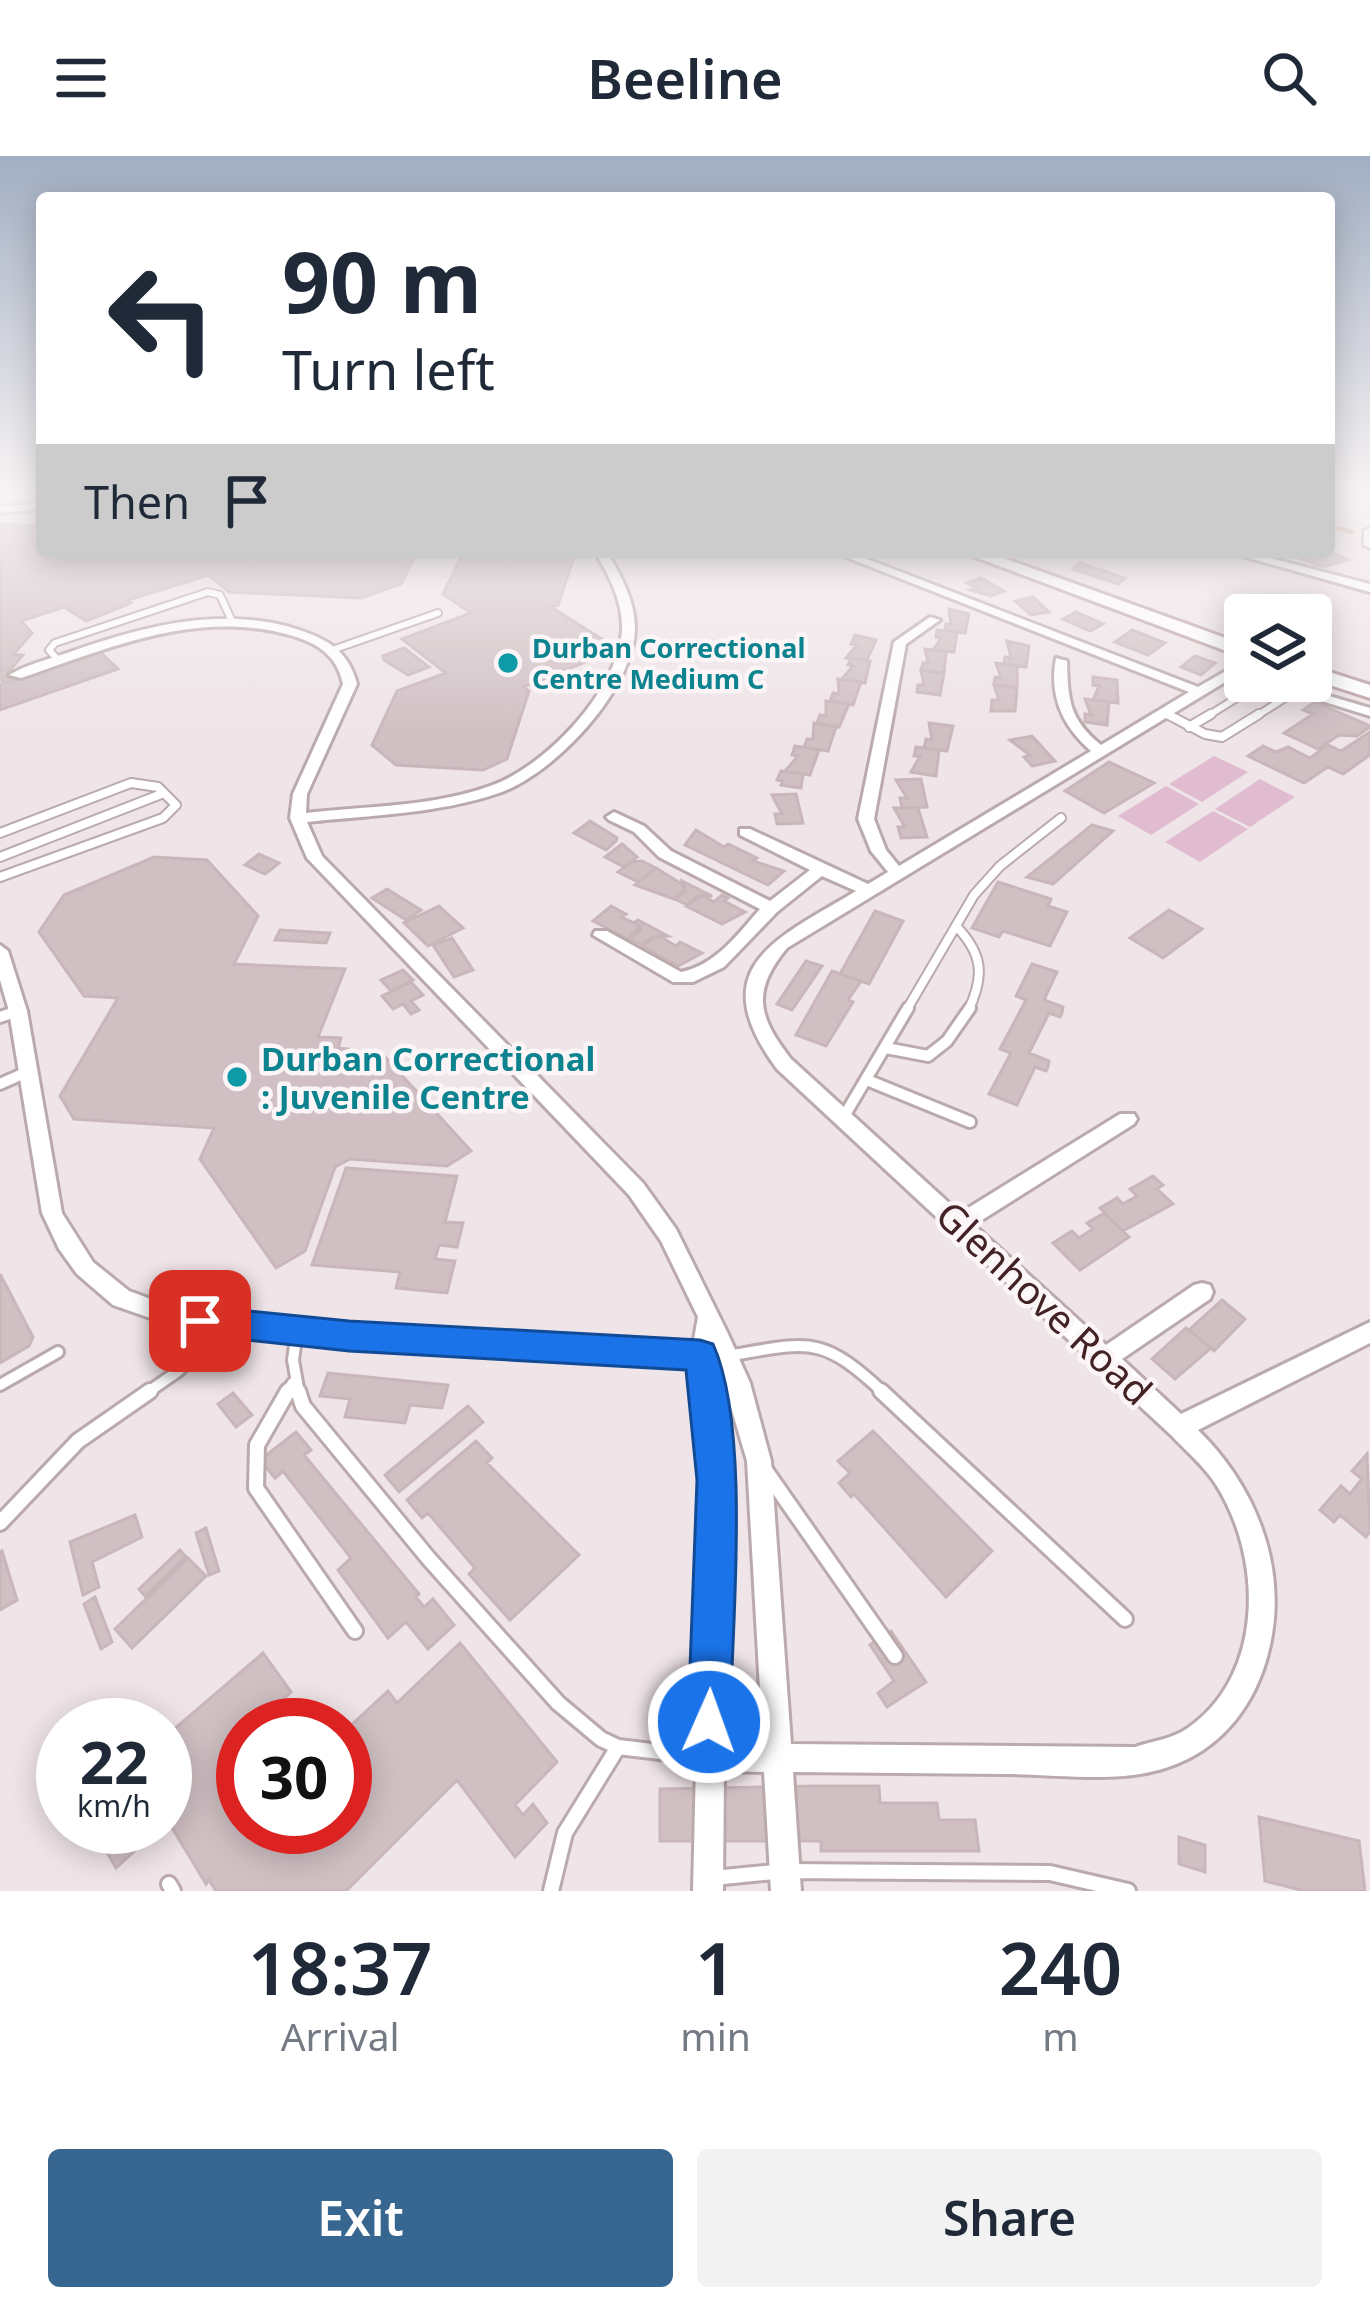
<!DOCTYPE html>
<style>
body{margin:0;font-family:"Noto Sans",sans-serif;background:#f2f2f3;color:#1f2937;height:100vh;display:flex;flex-direction:column;font-size:45px;white-space:nowrap}
*{box-sizing:border-box;margin:0}
p{font-size:39px;color:#747a83}
.icon{flex:none;width:66px;height:66px;fill:none;stroke:currentColor;stroke-width:2;stroke-linecap:round;stroke-linejoin:round}
.map{position:relative;height:1735px;overflow:hidden}
.sheet{display:flex;flex-direction:column;background:#fff;flex:1}
.sheet>*{flex:none}
.guide{position:absolute;left:36px;top:36px;width:1299px;height:366px;border-radius:12px;box-shadow:0 6px 30px #0003;background:#fff;color:#1f2937;overflow:hidden}
.controls{position:absolute;left:1224px;top:438px;display:grid;gap:24px}
.controls a{display:grid;place-items:center;width:108px;height:108px;border-radius:12px;background:#fff;box-shadow:0 6px 30px #0003;font-size:60px}
.speed{position:absolute;left:36px;top:1542px;display:flex;gap:24px;font-size:60px;font-weight:700;text-align:center}
.speed>*{display:grid;place-content:center;width:156px;height:156px;border-radius:50%;background:#fff;box-shadow:0 6px 30px #0003;line-height:1}
.speed small{font-size:30px;font-weight:400}
.speed .limit{border:18px solid #d22;background:#fff;color:#111}
.pin{position:absolute;display:grid;place-items:center;width:102px;height:102px;color:#fff;margin:-51px;border-radius:24px;box-shadow:0 6px 18px #0006}
.me{position:absolute;width:132px;margin:-66px;rotate:2deg;stroke-linejoin:round;filter:drop-shadow(0 0 9px #0008)}
.turn{display:flex;align-items:center;gap:42px;height:252px;padding:0 48px;font-size:54px}
.turn .icon{width:156px;height:156px;stroke-width:2.5}
.turn b{display:block;font-size:84px;line-height:102px}
.then{display:flex;align-items:center;height:114px;padding:0 48px;background:#0003;gap:24px;font-size:45px}
.eta{display:flex;justify-content:space-evenly;align-items:center;height:204px;text-align:center}
.eta b{font-size:72px;font-weight:600;line-height:84px}
.button{display:flex;gap:24px;margin-top:auto;padding:24px 48px}
.button a{flex:1;height:138px;border-radius:12px;background:#376690;color:#fff;font-size:48px;font-weight:600;line-height:138px;text-align:center}
.button a+a{background:#f2f2f3;color:#1f2937}
header{display:flex;justify-content:space-between;align-items:center;height:156px;padding:0 48px;background:#fff;font-size:54px;font-weight:600}
.map>svg:first-child{display:block}
.green{fill:#e1bcd0}
.lines{fill:none;stroke-linecap:round;stroke-linejoin:round}
.stream{stroke:#d7a588;stroke-width:4.5}
.building{fill:#d0c0c4;stroke:#c9b6ba;stroke-width:3}
.street-tunnel{stroke:#ccbdc0;stroke-width:12;stroke-dasharray:12 6;stroke-linecap:butt}
.lane-far3-casing{stroke:#bbaaac;stroke-width:10}
.lane-far2-casing{stroke:#bbaaac;stroke-width:12}
.lane-far1-casing{stroke:#bbaaac;stroke-width:16}
.lane-casing{stroke:#bbaaac;stroke-width:20}
.street-casing{stroke:#bbaaac;stroke-width:6}
.secondary-casing{stroke:#bba2a6;stroke-width:6}
.lane-far3{stroke:#fff;stroke-width:6}
.lane-far2{stroke:#fff;stroke-width:8}
.lane-far1{stroke:#fff;stroke-width:10}
.lane{stroke:#fff;stroke-width:14}
.street{fill:#fff;fill-rule:evenodd}
.secondary{fill:#fff;fill-rule:evenodd}
.route{fill:#1a73e8;stroke:#114b97;stroke-width:3}
.culture-dot{fill:#0f9aa8;stroke:#fbf5f7;stroke-width:4.5}
.labels{text-anchor:middle;dominant-baseline:central;stroke-width:9;stroke-linejoin:round;paint-order:stroke}
.far-culture-label{font-size:27px;font-weight:bold;fill:#0d838f;stroke:#fbf5f7;text-anchor:start}
.culture-label{font-size:33px;font-weight:bold;fill:#0d838f;stroke:#fbf5f7;text-anchor:start}
.near-street-label{font-size:39px;fill:#422224;stroke:#fbf5f7}
</style>
<header><svg class="icon" aria-label="menu" viewBox="0 0 24 24"><path d="M4 6h16M4 12h16M4 18h16"/></svg>Beeline<svg class="icon" aria-label="search" viewBox="0 0 24 24"><circle cx="10" cy="10" r="6"/><path d="M15 15l6 6"/></svg></header>
<div class="map">
<svg width="1370" height="1735" viewBox="0 0 1370 1735">
<rect width="100%" height="100%" fill="#efe4e7"/>
<path class="green" d="M1214,600L1248,616L1202,646L1169,628Z
M1260,623L1295,641L1250,671L1215,653Z
M1166,630L1199,648L1151,679L1118,660Z
M1213,655L1248,673L1200,706L1165,686Z"/>
<g class="lines">
<path class="stream" d="M1329,370L1352,376"/>
</g>
<path class="building" d="M0,368L42,370V396L416,398L401,428L361,442L229,436L209,419L128,444L131,447L86,465L64,451L21,465L32,477L13,499H23L11,513L0,516Z
M1329,395L1348,404L1323,411L1301,403Z
M474,396H575L569,398L574,401L558,449L551,451L608,487L605,498L524,531L529,535L507,603L483,614L396,609L372,589L397,535L446,517L402,483L471,457L443,438L461,401Z
M1080,407L1125,422L1118,428L1073,413Z
M981,422L1004,435L991,440L970,434L976,432L967,427Z
M1033,441L1049,456L1031,459L1015,445Z
M949,453L969,458L965,477L945,475L946,468L951,469Z
M1076,456L1103,468L1090,475L1063,463Z
M937,474L957,476L954,496L933,494L941,482L936,481Z
M1132,474L1165,487L1148,499L1115,486Z
M855,479L876,484L867,504L846,502L857,489L851,488Z
M1007,485L1029,490L1026,511L1004,508L1005,501L1011,502Z
M404,492L429,511L408,519L384,504L383,500Z
M925,493L946,496L944,517L921,514L923,507H928Z
M100,496L118,513L0,554V529Z
M1195,500L1215,507L1201,519L1181,511Z
M851,502L870,505L865,527L842,523L853,510L848,509Z
M996,507L1017,510V532L994,529L995,521L1001,522Z
M921,514L944,517L940,539L917,536L918,529H924Z
M1093,521L1117,524L1118,547L1093,544L1099,530L1093,529Z
M838,523L861,526L853,549L830,545L833,537L839,538Z
M994,529L1017,532L1015,555H991L992,544H999Z
M1085,543L1109,546L1107,569L1085,566V558L1091,559Z
M826,545L849,548L839,571L817,567L820,559L826,560Z
M1315,546L1370,570V571L1357,580L1339,579L1318,593L1284,577L1313,558L1303,554Z
M814,567L836,571L828,595L804,591L807,583H813Z
M929,567L953,570L947,595L924,592L926,583L932,584Z
M1370,576V599L1343,618L1328,611L1304,627L1248,600L1263,590L1276,596L1288,591L1310,602L1328,589L1341,595Z
M1032,580L1055,605L1032,610L1024,601L1030,599L1010,584Z
M795,590L819,594L810,619L785,615L798,600L792,599Z
M916,591L939,594L936,620L911,616L920,600H914Z
M1109,606L1154,627L1104,657L1065,635Z
M781,615L803,618L801,632L781,629L783,625L777,624Z
M921,623L927,651L902,652L900,642H907L896,624Z
M796,638L803,667L777,668L775,658H782L772,639Z
M894,652H918L927,681L901,682L898,671H905Z
M590,665L617,682L616,685L606,694L574,677Z
M1092,669L1113,675L1053,728L1027,721Z
M696,674L724,691L728,688L757,702L753,705L784,715L768,729L685,689Z
M622,688L637,701L624,711L605,701Z
M259,698L279,707L265,718L245,709Z
M154,701L207,704L258,760L234,808L345,813L318,881L341,882L338,892L348,893L346,899L386,902L471,995L447,1010L350,1003L335,1011L305,1095L276,1112L200,1003L214,972L74,963L60,940L118,842L84,840L39,776L64,739Z
M642,705L656,712L638,726L618,716L632,706Z
M656,712L685,730L684,735L674,743L635,729Z
M682,725L712,740H697L687,749L675,743L685,735Z
M998,726L1051,743L1048,750L1067,756L1050,790L1003,775L999,781L972,772Z
M387,733L421,754L406,764L372,742Z
M702,739L714,746L722,739L728,742L724,745L745,756L722,768L686,750Z
M439,750L463,772L428,790L404,767Z
M611,750L626,758L621,761L641,770L628,783L593,765Z
M1169,754L1202,773L1163,802L1130,782Z
M875,755L903,765L869,828L840,818Z
M638,764L668,780L652,781L642,789L630,783L641,774L635,766Z
M280,774L330,777L326,787L275,784Z
M659,780L676,790L680,786L702,797L678,810L642,790Z
M452,782L473,814L454,821L433,789Z
M806,805L822,810L792,854L777,848Z
M1032,808L1057,816L1044,844L1063,851L1062,857L1060,861L1049,857L1029,897L1049,905L1048,911L1046,915L1035,911L1017,949L989,938L1011,897L1000,893L1026,844L1016,840Z
M403,814L413,824L391,835L381,824Z
M832,815L861,825L848,844L853,846L826,890L796,879Z
M411,826L423,839L411,845L419,854L411,858L403,848L393,853L382,840Z
M346,1012L457,1020L445,1066L463,1067L457,1091L439,1089L435,1103L455,1105L447,1137L396,1132L400,1116L312,1109Z
M1153,1020L1163,1029L1157,1033L1173,1048L1123,1075L1100,1052L1117,1042L1123,1048L1137,1040L1130,1033Z
M1104,1057L1129,1081L1080,1114L1053,1087L1072,1075L1079,1082L1093,1073L1087,1067Z
M0,1118L33,1181L29,1190L0,1207Z
M1222,1144L1245,1163L1214,1195L1189,1174Z
M1186,1172L1211,1192L1175,1223L1152,1203Z
M328,1217L448,1229L442,1252L410,1249L405,1267L345,1261L350,1243L320,1240Z
M233,1237L252,1259L236,1271L218,1248Z
M468,1250L483,1266L399,1336L385,1319Z
M873,1275L992,1395L946,1441L854,1338L851,1341L839,1327L850,1317L838,1305Z
M296,1276L311,1294L304,1299L419,1438L416,1441L424,1451L433,1443L454,1469L428,1493L406,1466L388,1482L338,1414L351,1402L283,1315L275,1322L260,1304Z
M476,1285L492,1302L487,1307L579,1399L510,1464L469,1418L475,1412L428,1357L422,1362L407,1344Z
M1367,1298L1370,1375L1366,1381L1340,1359L1334,1366L1320,1354L1341,1330L1350,1338L1362,1323L1352,1315Z
M135,1359L142,1381L92,1406L99,1431L83,1439L70,1386Z
M206,1372L219,1415L209,1419L196,1377Z
M180,1394L186,1401L145,1440L139,1433Z
M2,1395L17,1444L0,1454V1396Z
M701,1397L736,1401L726,1524L689,1519Z
M188,1402L206,1420L132,1492L115,1473Z
M95,1441L112,1486L101,1493L84,1448Z
M891,1475L926,1526L887,1551L878,1537L894,1525L870,1489Z
M460,1487L557,1606L515,1649L523,1659L533,1648L547,1667L515,1701L457,1624L346,1735H216L209,1724L206,1728L165,1660V1644L173,1636L165,1622V1581L263,1497L291,1536L254,1569H243V1671H345V1575L388,1535L397,1547Z
M817,1630H879L880,1647H937L939,1664H975L979,1695H821V1685H660V1633Z
M1259,1661L1359,1685L1365,1735H1305L1265,1725Z
M119,1671H161L116,1712L108,1698L126,1682Z
M1179,1681L1205,1689V1716L1179,1708Z"/>
<g class="lines">
<path class="street-tunnel" d="M0,524L16,519"/>
<g class="lane-far3-casing">
<path id="lane-far3" d="M335,493L438,457
M59,505L49,494L55,487L208,436L220,439L231,463
M1166,557L1173,561
M1206,561L1264,525
M1255,561L1299,533"/>
</g>
<g class="lane-far2-casing">
<path id="lane-far2" d="M1167,558L1205,578L1222,581L1259,558
M1189,571L1211,558
M0,677L131,627L158,631L176,649L163,662L0,721
M0,701L164,637
M956,770C983,798 985,820 968,855
M906,855L974,739L1000,710L1061,662"/>
</g>
<g class="lane-far1-casing">
<path id="lane-far1" d="M0,861L18,855
M886,892L928,900L947,885L970,852
M867,924L970,966
M0,928L27,916
M843,962L908,852
M297,1175L293,1204L299,1238
M727,1200C810,1186 821,1178 885,1238
M0,1229L58,1196
M145,1238L177,1216L225,1170
M285,1238L293,1227"/>
</g>
<g class="lane-casing">
<path id="lane" d="M288,1235L257,1289L256,1332L355,1475
M298,1235L303,1250L429,1403L558,1547L601,1583L618,1591L703,1601
M881,1235L1125,1463
M765,1314L895,1500
M0,1367L78,1285L150,1235
M713,1722L785,1715L1050,1717L1128,1735
M169,1728L173,1735
M551,1735L565,1677L618,1591"/>
</g>
<g class="street-casing">
<path id="street" d="M42,347V353L0,357V351Z
M1370,372V392L1364,389V375Z
M595,396H607C621,420 635,444 635,473C633,535 554,618 499,637C438,658 371,659 307,666L322,700L643,1027L676,1073L728,1178L750,1227L771,1305L791,1588L1135,1591C1152,1585 1173,1583 1188,1572C1265,1518 1263,1401 1215,1327C1203,1309 1186,1295 1171,1279L777,913C702,811 775,784 856,735L822,720L777,756L724,811L693,826H673L593,779L595,775H607L681,816C716,809 738,778 760,753L659,701L634,676L609,664L606,661L614,656L644,670L671,695L770,745L810,714L740,679V673H750L868,728L888,716L871,695L858,663L894,486L930,461L940,464L906,488L874,663L886,694L899,710L1091,595C1062,570 1049,540 1056,502L1067,505C1068,544 1069,563 1101,589L1189,536L833,396H849L1198,531L1245,504V514L787,792C751,835 758,861 791,903L960,1057L1120,958H1134L1137,963L1134,968L974,1069L1106,1189L1194,1129L1202,1127L1210,1129L1213,1136L1210,1143L1122,1203L1181,1258L1370,1166V1187L1198,1274C1248,1323 1280,1391 1274,1463C1266,1545 1218,1609 1133,1619C1094,1624 1044,1618 1004,1618C934,1617 863,1617 793,1616L801,1735H771L764,1616L724,1615L723,1735H693L696,1608L693,1601L696,1592L704,1328L692,1209L452,1198L230,1179L173,1170L113,1149L77,1118L59,1093L42,1057L9,855L0,824V789L8,795L27,855L62,1057L93,1106L129,1135L173,1151L230,1159L452,1178L693,1189L698,1161L661,1085L629,1039L307,702L290,662L293,638L343,528C337,500 319,488 293,480C199,452 109,492 21,522L9,519C27,508 50,503 70,496C141,471 215,451 290,471C323,481 348,492 357,528L307,638L306,657C366,650 432,651 490,630C544,612 619,534 622,474C623,445 609,420 595,396ZM715,1210H719L747,1305L763,1587H725L728,1328Z
M1228,396H1247L1370,428V436Z
M1257,525H1278L1370,552V560Z"/>
</g>
<g class="secondary-casing">
<path id="secondary" d="M962,396H987L1245,489V502Z
M1311,510L1370,529V542L1311,523Z"/>
</g>
<use href="#lane-far3" class="lane-far3"/>
<use href="#lane-far2" class="lane-far2"/>
<use href="#lane-far1" class="lane-far1"/>
<use href="#lane" class="lane"/>
<use href="#street" class="street"/>
<use href="#secondary" class="secondary"/>
</g>
<linearGradient id="sky" x2="0" y2="1"><stop stop-color="#a1aec2"/><stop offset="0.58" stop-color="#f8f3f4"/><stop offset="1" stop-color="#f8f3f4" stop-opacity="0"/></linearGradient>
<rect width="1370" height="576" fill="url(#sky)"/>
<path class="route" d="M200,1150L349,1165L700,1184L713,1188C751,1272 732,1469 730,1566L724,1581L709,1587L694,1581L688,1566L697,1324L686,1214L349,1195L200,1179L188,1175L183,1165L188,1154Z"/>
<g class="culture-dot">
<circle cx="508" cy="507" r="12"/>
<circle cx="237" cy="921" r="12"/>
</g>
<g class="labels">
<g class="far-culture-label">
<text x="532" y="491">Durban Correctional<tspan x="532" dy="31">Centre Medium C</tspan></text>
</g>
<g class="culture-label">
<text x="261" y="902">Durban Correctional<tspan x="261" dy="38">: Juvenile Centre</tspan></text>
</g>
<g class="near-street-label">
<text transform="translate(1045 1146) rotate(43)">Glenhove Road</text>
</g>
</g>
</svg>
<div class="controls">
<a><svg class="icon" aria-label="layers" viewBox="0 0 24 24"><path d="M12 4l9 5-9 5-9-5zM3 14l9 5 9-5"/></svg></a>
</div>
<div class="speed"><div>22<small>km/h</small></div><div class="limit">30</div></div>
<div class="pin" style="left:200px;top:1165px;background:#d93025"><svg class="icon" aria-label="arrive" viewBox="0 0 24 24"><path d="M6 21V4h12l-3 4 3 4H6"/></svg></div>
<svg class="me" style="left:709px;top:1566px" viewBox="-20 -20 40 40"><circle r="17" fill="#1a73e8" stroke="#fff" stroke-width="3"/><path d="M0-11L8 9 0 5-8 9z" fill="#fff"/></svg>
<div class="guide">
<div class="turn"><svg class="icon" aria-label="left" viewBox="0 0 24 24"><path d="M17 20v-9H6M10 6l-5 5 5 5"/></svg><div><b>90 m</b>Turn left</div></div>
<div class="then">Then<svg class="icon" aria-label="arrive" viewBox="0 0 24 24"><path d="M6 21V4h12l-3 4 3 4H6"/></svg></div>
</div>
</div>
<section class="sheet">
<div class="eta">
<div><b>18:37</b><p>Arrival</p></div>
<div><b>1</b><p>min</p></div>
<div><b>240</b><p>m</p></div>
</div>
<div class="button"><a>Exit</a><a>Share</a></div>
</section>
